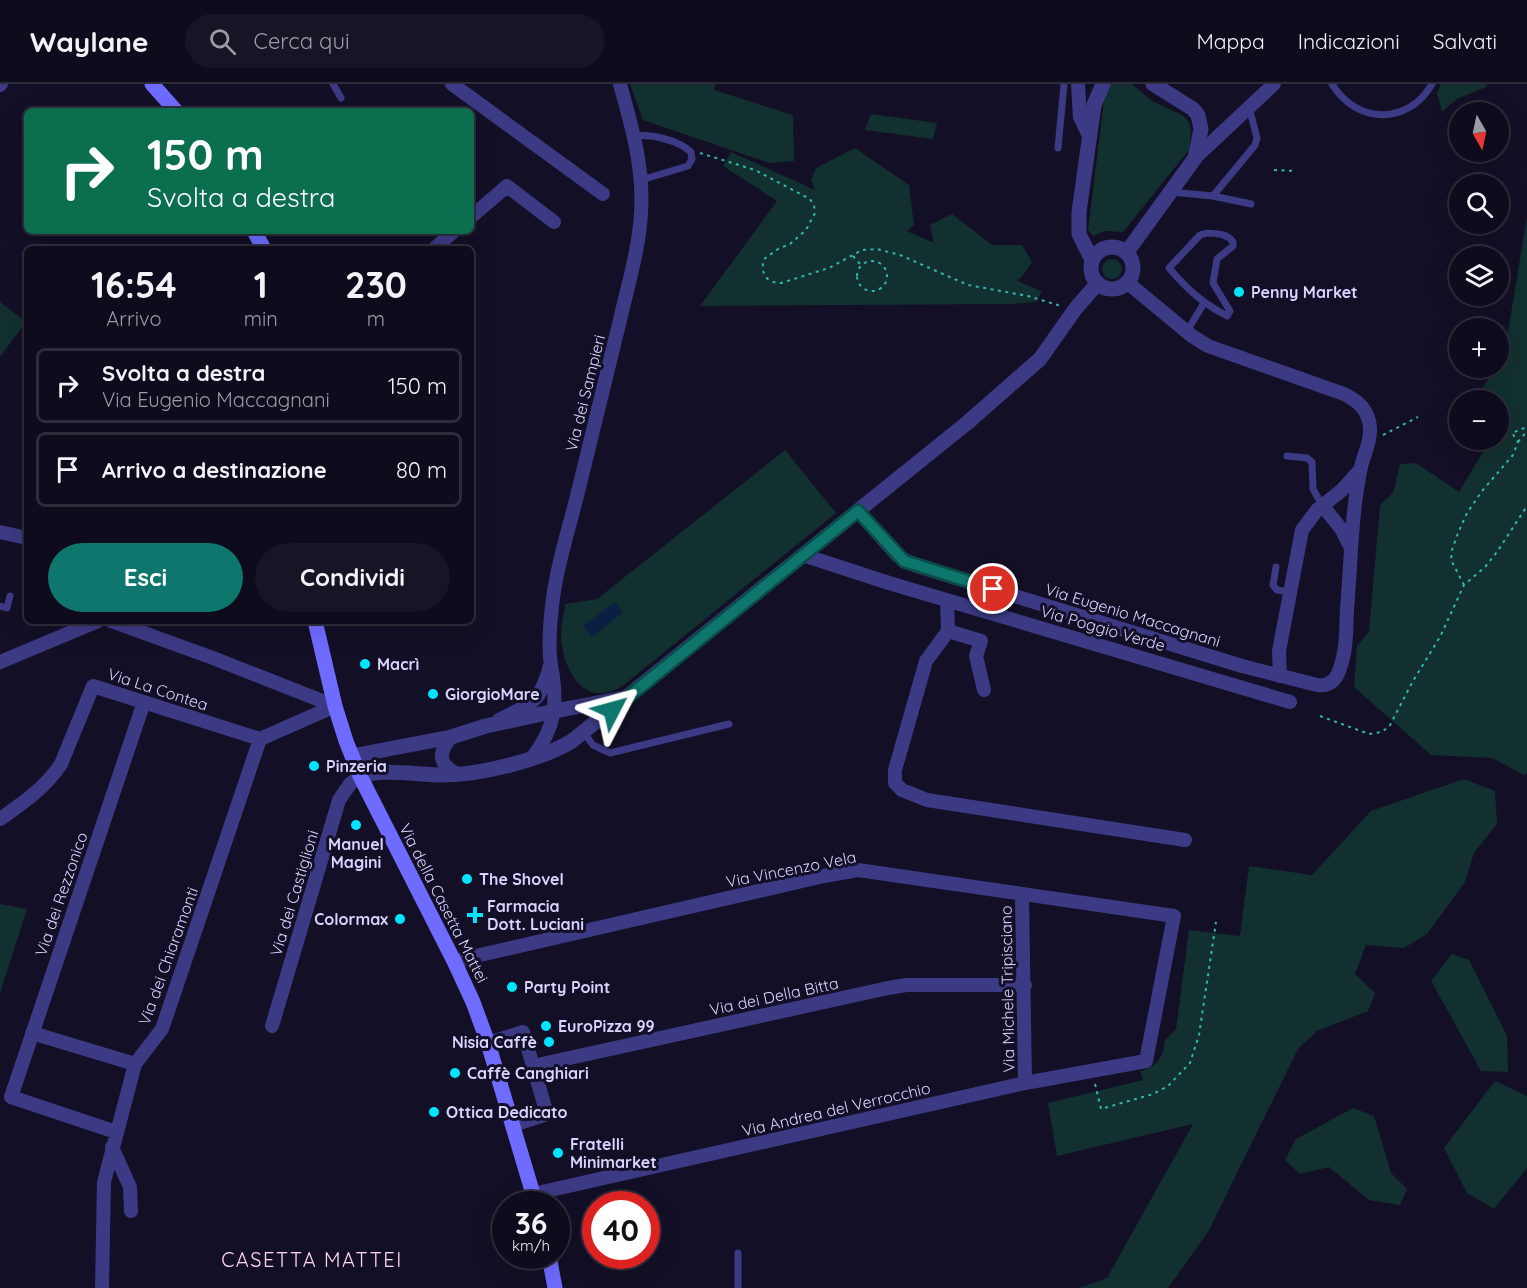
<!DOCTYPE html>
<html lang="it">
<meta charset="utf-8">
<style>
body{margin:0;font-family:Quicksand,sans-serif;background:#171425;color:#f1f3f6;height:100vh;display:flex;flex-direction:column;font-size:22px;white-space:nowrap}
*{box-sizing:border-box;margin:0}
p{font-size:20px;color:#9b9ba3}
.icon{flex:none;width:33px;height:33px;fill:none;stroke:currentColor;stroke-width:2;stroke-linecap:round;stroke-linejoin:round}
.map{position:relative;flex:1;overflow:hidden}
.drawer{position:absolute;left:24px;top:162px;width:450px;height:378px;display:flex;flex-direction:column;background:#0e0b1c;border-radius:9px;box-shadow:0 6px 24px #0002,0 0 0 2px #2e2b3b}
.drawer>*{flex:none}
.top-card{position:absolute;left:24px;top:24px;width:450px;height:126px;border-radius:9px;box-shadow:0 6px 24px #0002,0 0 0 2px #2e2b3b;background:#0b6e4f;color:#fff;overflow:hidden}
.needle{width:39px;rotate:171deg}
.buttons{position:absolute;left:1449px;top:18px;display:grid;gap:12px}
.buttons a{display:grid;place-items:center;width:60px;height:60px;border-radius:50%;background:#0e0b1c;box-shadow:0 6px 24px #0002,0 0 0 2px #2e2b3b;font-size:30px}
.speed{position:absolute;left:492px;top:1107px;display:flex;gap:12px;font-size:30px;font-weight:700;text-align:center}
.speed>*{display:grid;place-content:center;width:78px;height:78px;border-radius:50%;background:#0e0b1c;box-shadow:0 6px 24px #0002,0 0 0 2px #2e2b3b;line-height:1}
.speed small{font-size:15px;font-weight:400}
.speed .limit{border:9px solid #d22;background:#fff;color:#111}
.pin{position:absolute;display:grid;place-items:center;width:51px;height:51px;color:#fff;margin:-26px;border:3px solid #fff;border-radius:50%;box-shadow:0 2px 6px #0007}
.me{position:absolute;width:66px;margin:-33px;rotate:51deg;stroke-linejoin:round;filter:drop-shadow(0 0 4px #0008)}
.turn{display:flex;align-items:center;gap:21px;height:126px;padding:0 24px;font-size:27px}
.turn .icon{width:78px;height:78px;stroke-width:2.5}
.turn b{display:block;font-size:42px;line-height:51px}
.eta{display:flex;justify-content:space-evenly;align-items:center;height:102px;text-align:center}
.eta b{font-size:36px;font-weight:800;line-height:42px}
.action{display:flex;gap:12px;margin-top:auto;padding:12px 24px}
.action a{flex:1;height:69px;border-radius:36px;background:#0f766e;color:#fff;font-size:24px;font-weight:800;line-height:69px;text-align:center}
.action a+a{background:#171425;color:#f1f3f6}
ul{padding:0;list-style:none}
li{display:flex;align-items:center;gap:18px;height:75px;margin:0 12px 9px;padding:0 12px;border:3px solid #2e2b3b;border-radius:9px}
li div{flex:1}
li b{display:block;font-size:22px}
li em{font-style:normal}
header{display:flex;align-items:center;gap:36px;box-sizing:border-box;height:84px;padding:0 30px;background:#0e0b1c;border-bottom:2px solid #2e2b3b}
header strong{font-size:28px}
nav{display:flex;gap:33px;margin-inline-start:auto;font-size:21px}
.search{width:420px;height:54px;background:#171425;display:flex;align-items:center;gap:15px;box-sizing:border-box;padding:0 21px;border-radius:33px;color:#9b9ba3;font-size:22px}
.map>svg:first-child{display:block}
.green{fill:#12302f}
.water{fill:#0a1f44}
.lines{fill:none;stroke-linecap:round;stroke-linejoin:round}
.path{stroke:#2fb8b0;stroke-width:2;stroke-dasharray:3 4.5;stroke-linecap:butt}
.service{stroke:#3d3a85;stroke-width:7}
.minor{stroke:#3d3a85;stroke-width:14}
.tertiary{stroke:#3d3a85;stroke-width:15}
.secondary{stroke:#6f6bff;stroke-width:15}
.route-casing{stroke:#0a4d48;stroke-width:15}
.route{stroke:#0f766e;stroke-width:10}
.poi-dot{fill:#00e5ff;stroke:#130f26;stroke-width:2}
.labels{text-anchor:middle;dominant-baseline:central;stroke-width:6;stroke-linejoin:round;paint-order:stroke}
.poi-label{font-size:16px;font-weight:bold;fill:#d9d4ff;stroke:#130f26;text-anchor:start}
.street-label{font-size:16px;fill:#d9d4ff;stroke:#130f26}
.quarter-label{font-size:20px;letter-spacing:1.5px;fill:#ffd6f0;stroke:#130f26}
</style>
<header>
<strong>Waylane</strong>
<div class="search"><svg class="icon" aria-label="search" viewBox="0 0 24 24"><circle cx="10" cy="10" r="6"/><path d="M15 15l6 6"/></svg>Cerca qui</div>
<nav><a>Mappa</a><a>Indicazioni</a><a>Salvati</a></nav>
</header>
<div class="map">
<svg width="1527" height="1204" viewBox="0 0 1527 1204">
<rect width="100%" height="100%" fill="#130f26"/>
<path class="green" d="M630,0H716L714,6L793,31L794,77L769,79L643,36Z
M1106,0H1132L1152,17L1182,31L1189,38L1191,49L1189,66L1123,148L1105,147L1093,152L1088,146Z
M1441,0H1487L1486,3L1457,15L1442,28L1437,9Z
M871,30L937,39L933,55L865,46Z
M855,64L909,101L914,141L907,147L934,159L930,141L952,130L992,161H1022L1032,178L1020,195L1016,196L1042,208L1036,218L1010,220L700,222L777,117L723,82L731,68L815,106L811,96L816,84Z
M1527,133V689L1524,691L1492,674L1431,671L1354,603L1357,562L1369,548L1380,421L1393,409L1400,380L1416,379L1459,408L1490,356H1498V316H1474L1496,284H1498L1499,280L1504,271Z
M1102 185a10 10 0 1 1 20 0a10 10 0 1 1-20 0Z
M0,218L26,238L0,273Z
M785,366L836,429L625,600C620,603 615,607 609,608C577,617 562,577 561,553C561,542 564,530 565,520L597,515Z
M1464,695L1495,707L1497,740L1474,769L1465,798L1427,850L1404,864L1366,861L1355,890L1375,909L1368,927L1317,947L1298,965L1208,1148L1168,1204H1079L1107,1194L1193,1040L1057,1072L1048,1019L1143,996L1140,987C1157,983 1164,972 1165,956L1176,945L1189,846L1240,852L1249,782L1312,791L1371,727Z
M0,820L27,825L0,909Z
M1452,870L1469,876L1507,952L1508,988L1481,987L1431,897Z
M1495,997L1527,1012V1084L1494,1125L1467,1109L1444,1064Z
M1353,1024L1374,1032L1391,1089L1407,1105L1400,1121L1369,1116L1329,1083L1300,1090L1285,1076L1296,1055Z"/>
<path class="water" d="M615,518L623,528L592,553L583,542Z"/>
<g class="lines">
<path class="path" d="M700,69L755,86L810,115L814,122L815,129L806,146L790,160L778,165L764,175C760,189 766,199 781,199L829,184L862,166L877,165L900,171L968,201L1028,212L1061,222
M1274,86L1295,87
M853,172L861,181
M857 192a15 15 0 1 1 30 0a15 15 0 1 1-30 0Z
M1383,351L1418,333
M1518,358L1527,347
M1464,501L1451,476L1452,466L1458,449L1467,429L1482,407L1513,371L1518,358L1512,349L1527,343
M1320,632L1369,650L1381,648L1389,643L1413,597L1440,553L1464,501L1485,483L1497,468L1527,422
M1095,1000L1101,1025L1153,1010L1168,1002L1190,979L1199,951L1216,838"/>
<path class="service" d="M333,0L341,14
M1332,0C1356,40 1408,42 1432,0
M635,52C652,50 678,56 691,68L692,75L688,82L641,96
M1058,64L1064,0
M1171,108L1213,112L1255,61L1257,54L1249,23
M1213,112L1251,120
M1207,149C1217,150 1227,149 1233,158V162L1217,175L1213,199L1230,227L1227,232C1201,218 1188,206 1169,184L1200,151Z
M1187,247L1204,219
M1287,372L1307,374L1312,378L1313,405L1322,421
M1276,483L1273,501L1277,506L1290,508
M0,522L7,524L10,512
M584,649L593,661L610,669L729,640
M738,1204V1169"/>
<path class="minor" d="M452,0L603,110
M1078,0L1080,33L1090,54
M0,1L1,0
M1195,74L1274,0
M471,133L507,102L554,138
M434,165L454,147
M1322,421L1342,446L1351,464
M858,427L898,472L914,481L1242,582L1317,601C1330,603 1337,595 1340,584C1347,565 1346,544 1347,525C1351,480 1351,433 1360,388C1362,373 1371,360 1370,344C1369,326 1358,317 1344,310L1208,262L1192,252L1128,199
M0,448L27,454
M803,471L889,499L1290,618
M947,516L948,547
M111,537L213,574L335,622
M0,578L98,537
M1280,592L1279,567L1302,446L1317,426L1342,406L1360,386
M984,606L976,572L981,557L948,547L926,577L895,686V699L902,706L927,716L1185,756
M499,636C533,618 539,621 550,582
M451,653C438,669 438,680 457,690
M532,674C556,643 558,619 551,581C548,563 550,540 552,522C556,486 567,451 576,416C591,356 605,296 620,236C628,201 639,165 641,129C644,84 632,43 620,0
M0,735C23,719 45,704 61,680L93,602L260,655L335,622
M1022,810L1025,999
M454,877L824,792L858,786L1174,832L1146,977L1025,999L533,1110
M272,942L339,716L350,700L360,692
M32,949L135,980
M488,959L523,948L547,1030L513,1041
M533,982L888,904L906,901H1025
M116,1048L11,1013L144,618
M112,1063L130,1103L131,1127
M102,1204L104,1098L135,980L162,945L260,655"/>
<path class="tertiary" d="M1091 184a21 21 0 1 1 42 0a21 21 0 1 1-42 0Z
M1127,168L1195,74L1201,45L1198,31L1193,25L1153,0
M1092,176L1079,150V128L1094,21L1103,0
M352,672L451,653L486,642L555,627L623,614
M360,692C383,684 418,691 443,691C480,691 541,676 572,657L967,339L1040,275L1076,224L1097,200"/>
<path class="secondary" d="M152,0L176,27
M254,147L264,165
M315,537L335,622L346,657L360,692L454,877L473,918L488,959L536,1120
M549,1172L555,1204"/>
</g>
<g class="lines">
<g class="route-casing">
<path id="route" d="M612,626L858,427L904,477L993,505"/>
</g>
<use href="#route" class="route"/>
</g>
<g class="poi-dot">
<circle cx="1239" cy="208" r="6"/>
<circle cx="365" cy="580" r="6"/>
<circle cx="433" cy="610" r="6"/>
<circle cx="314" cy="682" r="6"/>
<circle cx="356" cy="741" r="6"/>
<circle cx="467" cy="795" r="6"/>
<path d="M472 822h6v6h6v6h-6v6h-6v-6h-6v-6h6z"/>
<circle cx="400" cy="835" r="6"/>
<circle cx="512" cy="903" r="6"/>
<circle cx="546" cy="942" r="6"/>
<circle cx="549" cy="958" r="6"/>
<circle cx="455" cy="989" r="6"/>
<circle cx="434" cy="1028" r="6"/>
<circle cx="558" cy="1069" r="6"/>
</g>
<g class="labels">
<g class="poi-label">
<text x="1251" y="208">Penny Market</text>
<text x="377" y="580">Macrì</text>
<text x="445" y="610">GiorgioMare</text>
<text x="326" y="682">Pinzeria</text>
<text x="356" y="760" text-anchor="middle">Manuel<tspan x="356" dy="18">Magini</tspan></text>
<text x="479" y="795">The Shovel</text>
<text x="487" y="822">Farmacia<tspan x="487" dy="18">Dott. Luciani</tspan></text>
<text x="388" y="835" text-anchor="end">Colormax</text>
<text x="524" y="903">Party Point</text>
<text x="558" y="942">EuroPizza 99</text>
<text x="537" y="958" text-anchor="end">Nisia Caffè</text>
<text x="467" y="989">Caffè Canghiari</text>
<text x="446" y="1028">Ottica Dedicato</text>
<text x="570" y="1060">Fratelli<tspan x="570" dy="18">Minimarket</tspan></text>
</g>
<g class="street-label">
<text transform="translate(585 309) rotate(-76)">Via dei Sampieri</text>
<text transform="translate(1133 531) rotate(17)">Via Eugenio Maccagnani</text>
<text transform="translate(1103 544) rotate(16)">Via Poggio Verde</text>
<text transform="translate(158 605) rotate(18)">Via La Contea</text>
<text transform="translate(791 785) rotate(-11)">Via Vincenzo Vela</text>
<text transform="translate(294 809) rotate(-73)">Via dei Castiglioni</text>
<text transform="translate(61 810) rotate(-71)">Via dei Rezzonico</text>
<text transform="translate(444 819) rotate(63)">Via della Casetta Mattei</text>
<text transform="translate(168 872) rotate(-70)">Via dei Chiaramonti</text>
<text transform="translate(1007 905) rotate(-91)">Via Michele Tripisciano</text>
<text transform="translate(774 912) rotate(-12)">Via dei Della Bitta</text>
<text transform="translate(836 1025) rotate(-13)">Via Andrea del Verrocchio</text>
</g>
<g class="quarter-label">
<text x="312" y="1175">CASETTA MATTEI</text>
</g>
</g>
</svg>
<div class="buttons">
<a><svg class="needle" viewBox="-14 -14 28 28"><path d="M0-13l5 13h-10z" fill="#e53935"/><path d="M0 13l5-13h-10z" fill="#9b9ba3"/></svg></a>
<a><svg class="icon" aria-label="search" viewBox="0 0 24 24"><circle cx="10" cy="10" r="6"/><path d="M15 15l6 6"/></svg></a>
<a><svg class="icon" aria-label="layers" viewBox="0 0 24 24"><path d="M12 4l9 5-9 5-9-5zM3 14l9 5 9-5"/></svg></a>
<a>+</a>
<a>−</a>
</div>
<div class="speed"><div>36<small>km/h</small></div><div class="limit">40</div></div>
<div class="pin" style="left:993px;top:505px;background:#d93025"><svg class="icon" aria-label="arrive" viewBox="0 0 24 24"><path d="M6 21V4h12l-3 4 3 4H6"/></svg></div>
<svg class="me" style="left:612px;top:626px" viewBox="-20 -20 40 40"><path d="M0-17L14 15 0 8-14 15z" fill="#0f766e" stroke="#fff" stroke-width="4"/></svg>
<div class="top-card">
<div class="turn"><svg class="icon" aria-label="right" viewBox="0 0 24 24"><path d="M7 20v-9h11M14 6l5 5-5 5"/></svg><div><b>150 m</b>Svolta a destra</div></div>
</div>
<section class="drawer">
<div class="eta">
<div><b>16:54</b><p>Arrivo</p></div>
<div><b>1</b><p>min</p></div>
<div><b>230</b><p>m</p></div>
</div>
<ul>
<li><svg class="icon" aria-label="right" viewBox="0 0 24 24"><path d="M7 20v-9h11M14 6l5 5-5 5"/></svg><div><b>Svolta a destra</b><p>Via Eugenio Maccagnani</p></div><em>150 m</em></li>
<li><svg class="icon" aria-label="arrive" viewBox="0 0 24 24"><path d="M6 21V4h12l-3 4 3 4H6"/></svg><div><b>Arrivo a destinazione</b></div><em>80 m</em></li>
</ul>
<div class="action"><a>Esci</a><a>Condividi</a></div>
</section>
</div>
